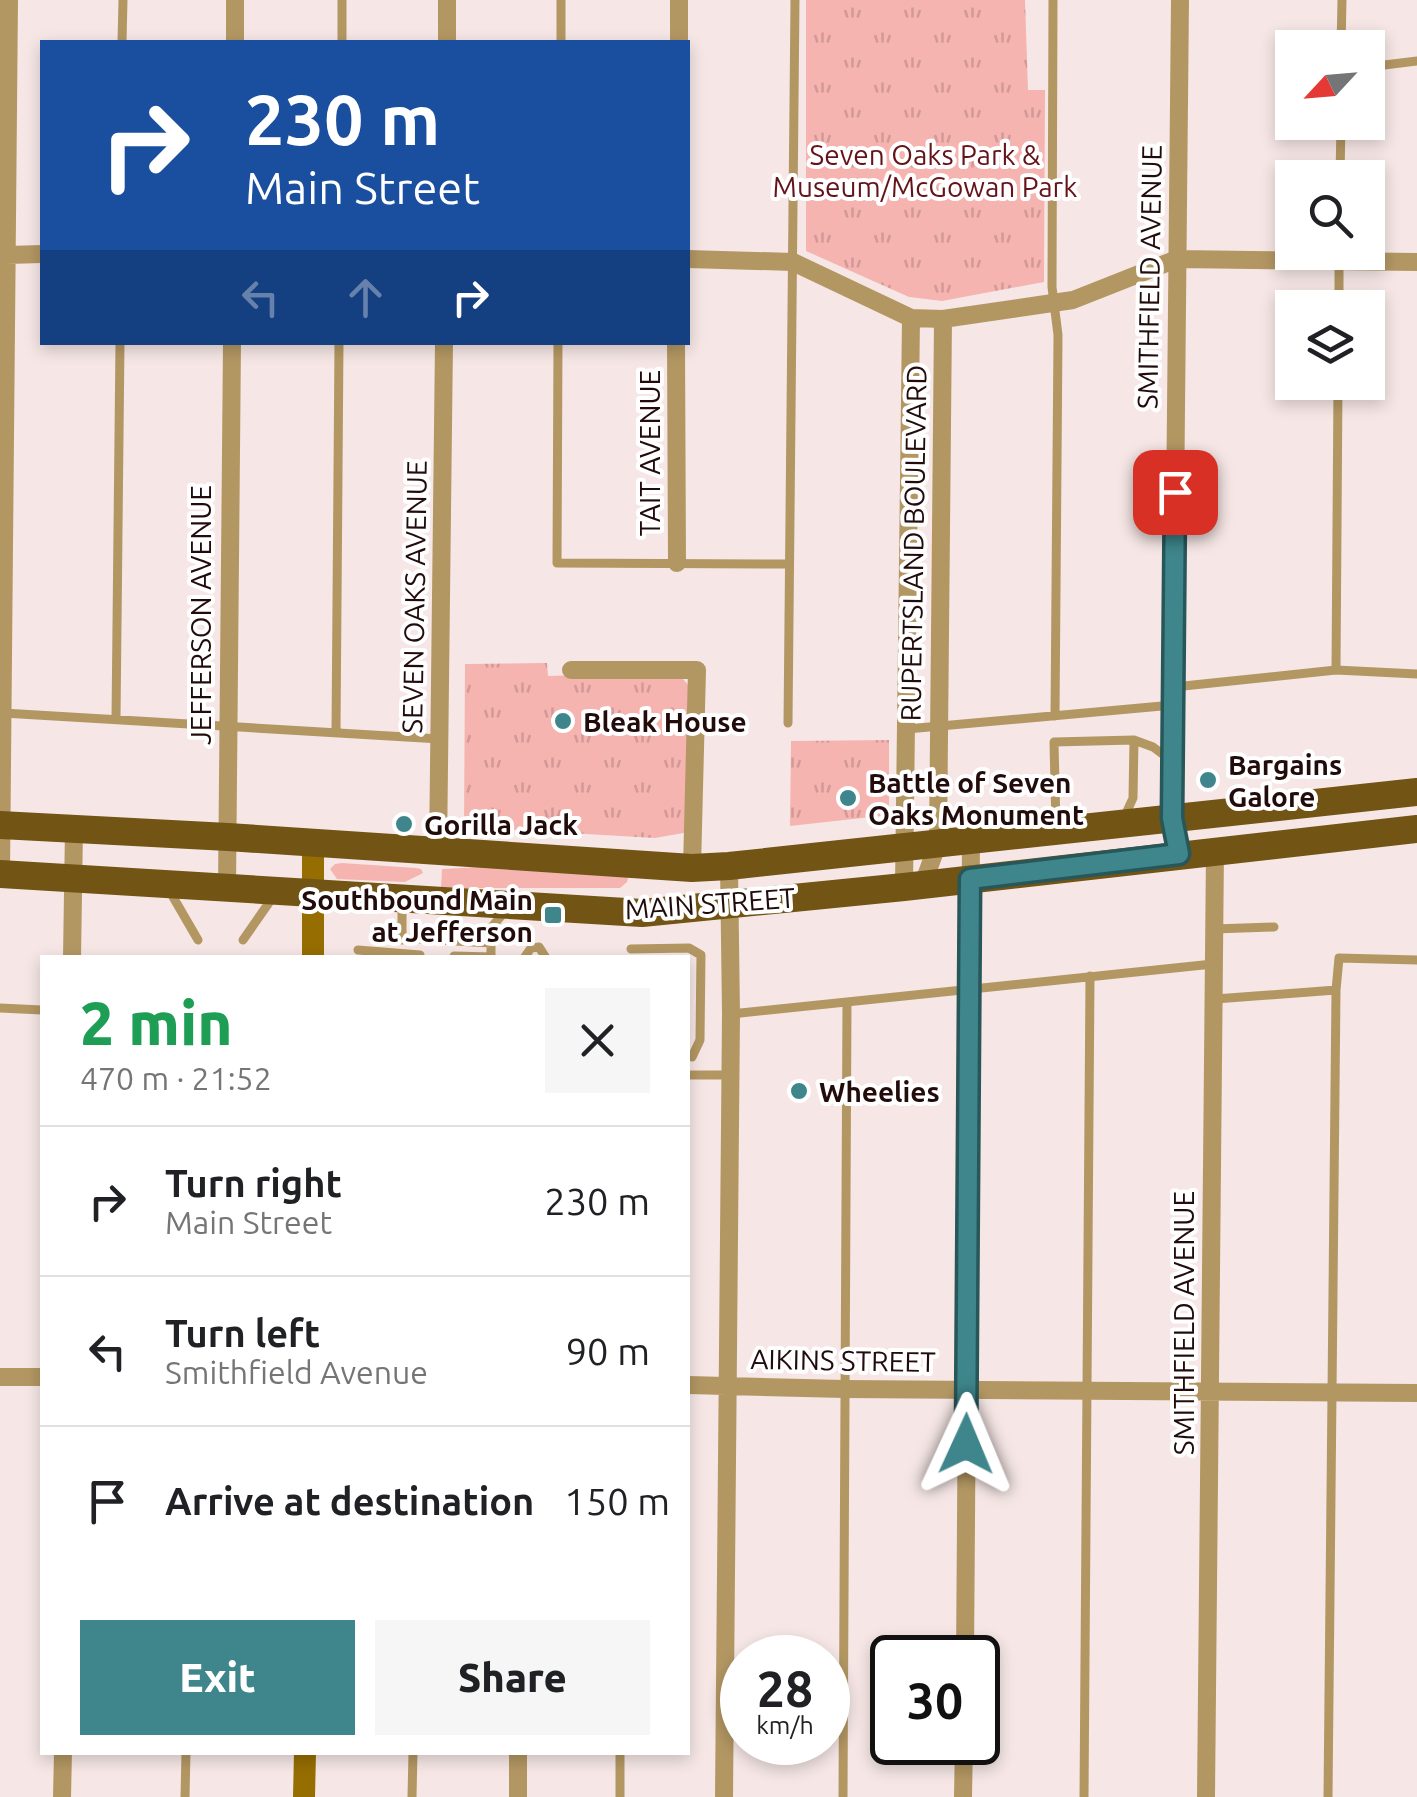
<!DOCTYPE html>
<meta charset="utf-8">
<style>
body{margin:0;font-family:Ubuntu,sans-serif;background:#f6f6f6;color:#202124;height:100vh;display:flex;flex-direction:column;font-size:38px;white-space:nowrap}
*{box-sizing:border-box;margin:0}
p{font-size:32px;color:#757577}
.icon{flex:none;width:55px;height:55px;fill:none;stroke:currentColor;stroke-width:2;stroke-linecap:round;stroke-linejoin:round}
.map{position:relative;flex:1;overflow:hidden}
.side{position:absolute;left:40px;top:955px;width:650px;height:800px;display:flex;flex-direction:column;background:#fff;border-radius:0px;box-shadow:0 5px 15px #0003}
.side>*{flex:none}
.banner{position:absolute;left:40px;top:40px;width:650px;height:305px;border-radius:0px;box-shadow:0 5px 15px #0003;background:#1a4fa0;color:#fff;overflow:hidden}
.needle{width:65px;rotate:244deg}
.buttons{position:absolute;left:1275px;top:30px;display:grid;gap:20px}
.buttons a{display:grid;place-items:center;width:110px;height:110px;border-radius:0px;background:#fff;box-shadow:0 5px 15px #0003;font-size:50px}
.speed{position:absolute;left:720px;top:1635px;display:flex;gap:20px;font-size:50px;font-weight:700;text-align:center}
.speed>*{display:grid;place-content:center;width:130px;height:130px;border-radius:50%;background:#fff;box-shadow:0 5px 15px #0003;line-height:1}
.speed small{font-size:25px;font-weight:400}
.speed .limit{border:5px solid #111;border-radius:15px;background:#fff;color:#111}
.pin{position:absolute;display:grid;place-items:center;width:85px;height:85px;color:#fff;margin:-42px;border-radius:20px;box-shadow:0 5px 15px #0006}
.me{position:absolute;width:110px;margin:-55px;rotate:1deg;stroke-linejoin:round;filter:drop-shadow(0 0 8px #0008)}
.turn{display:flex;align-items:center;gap:35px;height:210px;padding:0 40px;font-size:45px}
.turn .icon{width:130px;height:130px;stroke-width:2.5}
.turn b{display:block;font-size:70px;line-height:85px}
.lanes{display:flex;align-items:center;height:95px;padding:0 40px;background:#0003;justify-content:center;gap:50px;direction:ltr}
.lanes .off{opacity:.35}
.round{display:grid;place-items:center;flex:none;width:105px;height:105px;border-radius:0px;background:#f6f6f6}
.overview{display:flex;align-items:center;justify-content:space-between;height:170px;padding:0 40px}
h1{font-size:60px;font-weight:800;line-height:75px;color:#1e9e55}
.action{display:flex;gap:20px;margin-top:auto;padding:20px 40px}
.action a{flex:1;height:115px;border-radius:0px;background:#3e868b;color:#fff;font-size:40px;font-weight:800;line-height:115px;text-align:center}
.action a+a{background:#f6f6f6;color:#202124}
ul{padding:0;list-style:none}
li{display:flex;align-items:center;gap:30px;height:150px;padding:0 40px;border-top:2px solid #e0e0e0}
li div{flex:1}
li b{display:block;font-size:38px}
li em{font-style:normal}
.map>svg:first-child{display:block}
.green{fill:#f6b4b1}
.park{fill:url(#park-tufts)}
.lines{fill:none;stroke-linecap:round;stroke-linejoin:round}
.lane{stroke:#b39763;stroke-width:9}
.street{stroke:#b39763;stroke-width:18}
.secondary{stroke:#966d00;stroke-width:22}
.primary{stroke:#725414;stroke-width:28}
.route-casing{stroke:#28575a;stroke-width:25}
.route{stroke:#3e868b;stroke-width:18}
.poi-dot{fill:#3e868b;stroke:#fff;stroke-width:4}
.labels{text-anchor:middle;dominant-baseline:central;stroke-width:8;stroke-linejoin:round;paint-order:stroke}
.park-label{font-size:28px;fill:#641419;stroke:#fff}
.street-label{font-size:28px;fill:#220b0b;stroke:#fff}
.poi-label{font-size:28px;font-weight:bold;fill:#220b0b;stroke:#fff;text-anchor:start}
</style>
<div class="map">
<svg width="1417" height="1797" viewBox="0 0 1417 1797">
<defs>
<pattern id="park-tufts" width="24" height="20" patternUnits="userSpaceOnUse" patternTransform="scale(2.5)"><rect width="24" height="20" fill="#f6b4b1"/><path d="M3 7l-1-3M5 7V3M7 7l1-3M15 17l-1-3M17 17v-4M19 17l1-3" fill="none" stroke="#d39997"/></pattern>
</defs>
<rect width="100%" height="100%" fill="#f6e7e6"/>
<path class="green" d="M342,863L416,868L421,869L423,873L405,882L337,879L330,869L335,864Z
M501,866L629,875L627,882L620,888H441L442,869Z"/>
<path class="park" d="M806,0H1025L1028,90H1045L1044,282L942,301L909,297L806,251Z
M547,663L548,676L667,672L683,679L690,687L689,832L655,838L464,827L465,664Z
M889,740V815L790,826L791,741Z"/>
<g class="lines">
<path class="lane" d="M1053,0L1052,287L1058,335L1055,716
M122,42L123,0
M342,42V0
M561,42V0
M1341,48L1342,0
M1368,67L1417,61
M1340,178L1341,122
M1339,308V260
M558,342L557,563L789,564
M1336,670L1338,382
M1174,687L1336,670L1417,674
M3,713L440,739
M116,719L120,342
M788,723L795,0
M907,729L1173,705
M336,732L339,342
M1123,820L1133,798L1134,740
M1056,827L1054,742L1134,740L1153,747L1172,761
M169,890L198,940
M1214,929L1274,927
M402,938L491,943
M243,940L273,897
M402,940V901
M631,949L689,948L701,955L700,1040L692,1057L688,1056
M358,950L420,955
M454,956L491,957
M491,958V928L506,910
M524,958L531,948L539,947L546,958
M1215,999L1336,990L1339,958L1417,960
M0,1008L42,1010
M731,1014L1213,964
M688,1075H729
M185,1797L186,1752
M412,1797L413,1752
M620,1797V1752
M843,1797L847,1002
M1084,1797L1090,976
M1328,1797L1336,990"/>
<path class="street" d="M235,42V0
M447,42V0
M679,42V0
M7,255L42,254
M688,259L793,262L911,318L943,319L1073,300L1177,259L1417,262
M676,342L677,563
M571,670H697L692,868
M438,852L444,342
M1179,855L1172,818L1180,0
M1,874L9,0
M923,884L938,843L943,319
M904,887L911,318
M227,888L232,342
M72,958L74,828
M0,1377H42
M688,1385L844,1389L1417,1393
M965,1658L971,840
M62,1797L63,1752
M518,1797V1752
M724,1797L731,1014L729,866
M963,1797L964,1742
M1206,1797L1215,850"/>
<path class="secondary" d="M313,958V843
M304,1797L305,1752"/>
<path class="primary" d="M0,825L228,837L692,868L729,866L1417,792
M0,874L642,913L904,887L1417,829"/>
</g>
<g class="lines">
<g class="route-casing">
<path id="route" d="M966,1444L970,879L1179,854L1172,818L1175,492"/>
</g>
<use href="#route" class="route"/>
</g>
<g class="poi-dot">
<circle cx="563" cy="721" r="10"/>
<circle cx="1208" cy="780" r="10"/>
<circle cx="848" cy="798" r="10"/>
<circle cx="404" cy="824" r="10"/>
<rect x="543" y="905" width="20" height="20" rx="5"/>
<circle cx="799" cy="1091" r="10"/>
</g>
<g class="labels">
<g class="park-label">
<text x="925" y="154">Seven Oaks Park &amp;<tspan x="925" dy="32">Museum/McGowan Park</tspan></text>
</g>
<g class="street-label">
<text transform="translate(1149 277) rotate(-89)">SMITHFIELD AVENUE</text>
<text transform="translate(649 453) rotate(-90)">TAIT AVENUE</text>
<text transform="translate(913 543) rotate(-89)">RUPERTSLAND BOULEVARD</text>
<text transform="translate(414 597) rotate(-89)">SEVEN OAKS AVENUE</text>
<text transform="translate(200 615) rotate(-90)">JEFFERSON AVENUE</text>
<text transform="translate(710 903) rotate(-4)">MAIN STREET</text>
<text transform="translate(1183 1323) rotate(-90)">SMITHFIELD AVENUE</text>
<text transform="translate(843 1360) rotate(1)">AIKINS STREET</text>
</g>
<g class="poi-label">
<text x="583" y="721">Bleak House</text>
<text x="1228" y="764">Bargains<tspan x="1228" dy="32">Galore</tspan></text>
<text x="868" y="782">Battle of Seven<tspan x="868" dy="32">Oaks Monument</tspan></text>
<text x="424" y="824">Gorilla Jack</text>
<text x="533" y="899" text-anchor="end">Southbound Main<tspan x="533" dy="32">at Jefferson</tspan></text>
<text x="819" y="1091">Wheelies</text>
</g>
</g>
</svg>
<div class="buttons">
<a><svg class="needle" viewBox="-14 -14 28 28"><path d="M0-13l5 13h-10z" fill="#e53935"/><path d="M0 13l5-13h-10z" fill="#757577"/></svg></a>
<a><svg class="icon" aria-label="search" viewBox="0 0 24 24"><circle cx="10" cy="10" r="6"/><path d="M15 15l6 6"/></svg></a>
<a><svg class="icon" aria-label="layers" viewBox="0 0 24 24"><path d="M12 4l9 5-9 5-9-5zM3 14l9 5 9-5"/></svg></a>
</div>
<div class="speed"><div>28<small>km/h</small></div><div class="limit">30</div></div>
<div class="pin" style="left:1175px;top:492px;background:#d93025"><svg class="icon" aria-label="arrive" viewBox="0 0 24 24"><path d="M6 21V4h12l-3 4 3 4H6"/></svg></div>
<svg class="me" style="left:966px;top:1444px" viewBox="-20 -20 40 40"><path d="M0-17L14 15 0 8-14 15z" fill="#3e868b" stroke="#fff" stroke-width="4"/></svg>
<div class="banner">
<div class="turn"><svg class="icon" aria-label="right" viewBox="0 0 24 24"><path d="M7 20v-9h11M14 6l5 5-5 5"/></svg><div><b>230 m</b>Main Street</div></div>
<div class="lanes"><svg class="icon off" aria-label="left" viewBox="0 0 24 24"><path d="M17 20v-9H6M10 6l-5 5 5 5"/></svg><svg class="icon off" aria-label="ahead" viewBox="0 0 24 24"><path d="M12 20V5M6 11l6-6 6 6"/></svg><svg class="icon" aria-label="right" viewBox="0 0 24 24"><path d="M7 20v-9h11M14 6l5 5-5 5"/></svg></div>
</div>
<section class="side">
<div class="overview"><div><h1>2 min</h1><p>470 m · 21:52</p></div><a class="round"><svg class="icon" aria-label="close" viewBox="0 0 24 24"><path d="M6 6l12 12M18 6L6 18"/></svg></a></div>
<ul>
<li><svg class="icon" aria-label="right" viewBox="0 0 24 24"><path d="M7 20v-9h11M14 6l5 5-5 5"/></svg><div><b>Turn right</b><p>Main Street</p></div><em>230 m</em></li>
<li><svg class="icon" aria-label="left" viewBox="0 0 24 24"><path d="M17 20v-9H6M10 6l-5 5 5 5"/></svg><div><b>Turn left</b><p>Smithfield Avenue</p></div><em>90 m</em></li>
<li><svg class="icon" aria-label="arrive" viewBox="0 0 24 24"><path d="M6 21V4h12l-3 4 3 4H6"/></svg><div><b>Arrive at destination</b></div><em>150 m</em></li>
</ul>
<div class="action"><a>Exit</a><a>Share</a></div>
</section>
</div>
